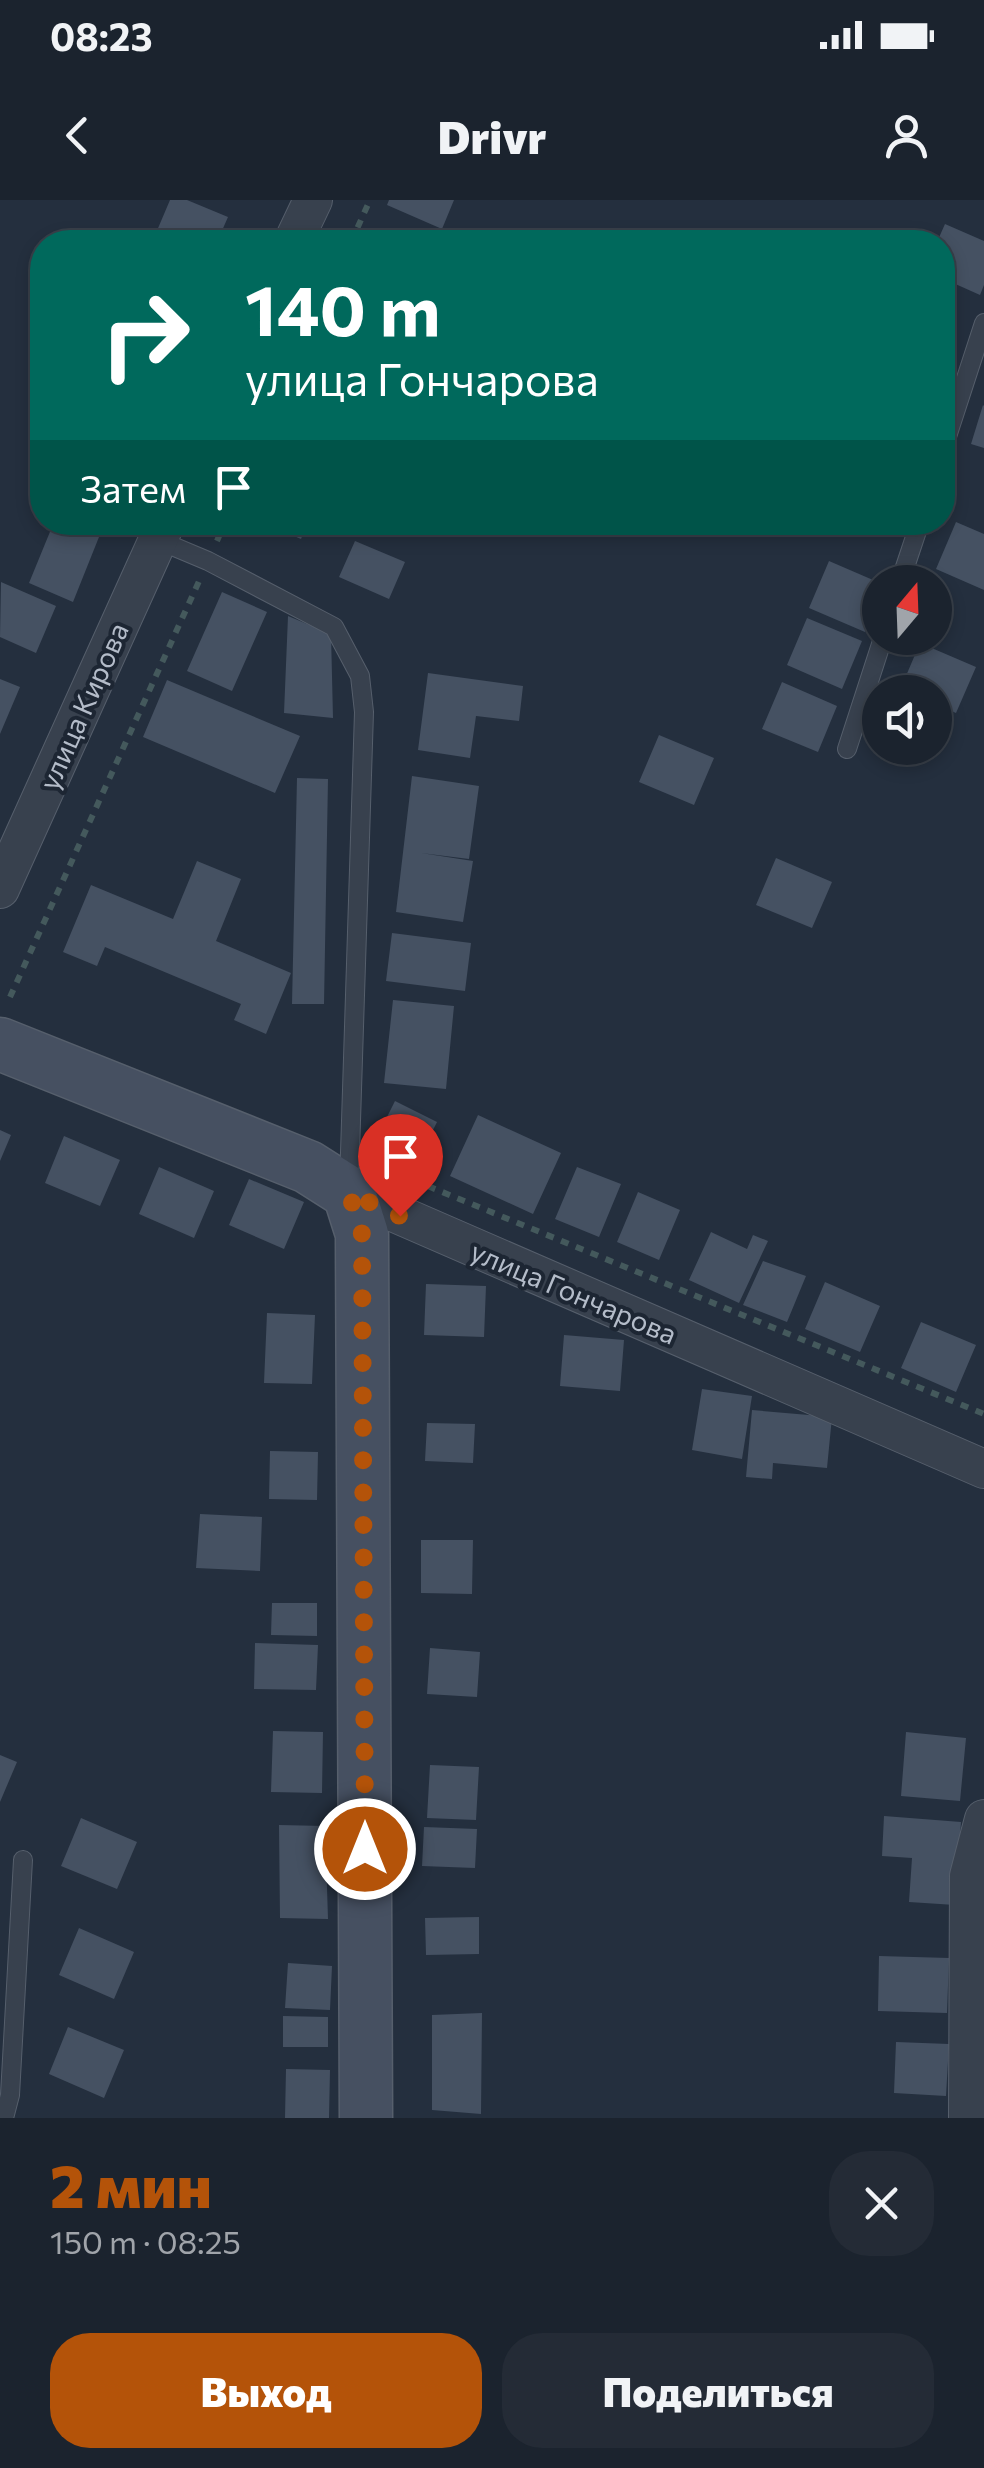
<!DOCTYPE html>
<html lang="ru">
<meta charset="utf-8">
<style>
body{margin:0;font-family:Commissioner,sans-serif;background:#242b36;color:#f1f3f6;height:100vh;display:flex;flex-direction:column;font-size:38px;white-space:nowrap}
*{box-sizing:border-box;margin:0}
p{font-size:32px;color:#a0a4aa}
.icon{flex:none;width:55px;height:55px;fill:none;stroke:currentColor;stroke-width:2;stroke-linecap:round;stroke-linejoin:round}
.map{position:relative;height:1918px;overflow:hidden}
.side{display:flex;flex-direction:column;background:#1b232e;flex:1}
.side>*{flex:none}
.banner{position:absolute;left:30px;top:30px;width:925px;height:305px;border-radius:40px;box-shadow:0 5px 15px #0003,0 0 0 2px #39404a;background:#00695c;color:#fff;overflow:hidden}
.needle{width:65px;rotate:19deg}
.controls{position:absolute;left:862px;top:365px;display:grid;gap:20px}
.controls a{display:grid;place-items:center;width:90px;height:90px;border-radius:50%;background:#1b232e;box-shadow:0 5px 15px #0003,0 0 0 2px #39404a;font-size:50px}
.pin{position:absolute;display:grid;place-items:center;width:85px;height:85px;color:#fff;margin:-102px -42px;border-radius:50% 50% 50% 0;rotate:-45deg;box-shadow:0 0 10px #0007}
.pin .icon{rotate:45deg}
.me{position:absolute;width:110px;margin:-55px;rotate:0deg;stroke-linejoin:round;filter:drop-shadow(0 0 8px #0008)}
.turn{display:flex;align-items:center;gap:35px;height:210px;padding:0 50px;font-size:45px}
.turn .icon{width:130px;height:130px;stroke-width:2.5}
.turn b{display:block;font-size:70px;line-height:85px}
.then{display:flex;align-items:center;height:95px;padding:0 50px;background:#0003;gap:20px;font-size:38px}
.round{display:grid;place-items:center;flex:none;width:105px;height:105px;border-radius:40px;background:#242b36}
.summary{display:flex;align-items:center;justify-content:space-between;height:170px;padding:0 50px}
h1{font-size:60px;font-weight:800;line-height:75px;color:#b45309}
.action{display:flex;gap:20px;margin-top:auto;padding:20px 50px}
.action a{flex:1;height:115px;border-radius:40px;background:#b45309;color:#fff;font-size:40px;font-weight:800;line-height:115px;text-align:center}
.action a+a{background:#242b36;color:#f1f3f6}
.status{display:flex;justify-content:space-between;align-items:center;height:70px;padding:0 50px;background:#1b232e;direction:ltr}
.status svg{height:28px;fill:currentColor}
header{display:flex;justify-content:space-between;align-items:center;height:130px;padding:0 50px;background:#1b232e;font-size:45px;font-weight:800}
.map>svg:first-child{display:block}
.building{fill:#455162}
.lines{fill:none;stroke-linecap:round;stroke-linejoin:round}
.lane-casing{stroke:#565f6c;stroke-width:20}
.street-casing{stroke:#565f6c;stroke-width:40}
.secondary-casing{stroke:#565f6c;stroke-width:55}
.path{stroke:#44595c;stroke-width:6;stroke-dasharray:8 8;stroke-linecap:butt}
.lane{stroke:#38414e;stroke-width:18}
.street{stroke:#38414e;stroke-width:38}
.secondary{stroke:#465061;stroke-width:52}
.route{stroke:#b45309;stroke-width:18;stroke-dasharray:0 32.4}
.labels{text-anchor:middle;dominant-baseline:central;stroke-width:8;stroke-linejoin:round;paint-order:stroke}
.street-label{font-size:28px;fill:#b4bcc9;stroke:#1d2633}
</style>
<div class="status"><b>08:23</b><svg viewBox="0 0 49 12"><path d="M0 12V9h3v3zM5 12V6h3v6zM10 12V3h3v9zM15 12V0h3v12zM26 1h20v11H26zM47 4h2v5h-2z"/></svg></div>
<header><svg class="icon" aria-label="back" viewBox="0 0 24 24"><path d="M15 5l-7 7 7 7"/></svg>Drivr<svg class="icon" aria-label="person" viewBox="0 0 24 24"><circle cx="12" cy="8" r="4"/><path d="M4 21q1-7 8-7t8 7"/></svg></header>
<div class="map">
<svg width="984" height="1918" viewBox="0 0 984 1918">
<rect width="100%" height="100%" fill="#242f3e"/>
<path class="building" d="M170,0H187L228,17L217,42L153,40Z
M389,0H454L442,29L387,5Z
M945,24L984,41V85L980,95L942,78V42H937Z
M375,31L402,42H370Z
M983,205L984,206V248L971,244Z
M54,322H64L99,337L73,402L29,383Z
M261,322H308L301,339Z
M956,322L984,334V390L936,369Z
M355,341L405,362L389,399L339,377Z
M829,361L880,383V396L865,432L809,408Z
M1,382L56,406L36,453L0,437Z
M222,392L267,412L232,491L187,471Z
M288,416L331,434L333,518L284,513Z
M807,418L862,441L842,489L787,465Z
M920,443L976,467L956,513L935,504V492L900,490Z
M428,473L523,486L519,521L476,516L470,558L418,550Z
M0,479L20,487L0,534Z
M167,480L300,536L275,593L143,537Z
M782,482L837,506L818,552L762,529Z
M659,535L714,558L694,605L639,582Z
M412,576L479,586L469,659L421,653L473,661L463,722L396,712Z
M297,578L328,579L324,804H292Z
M776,658L832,682L812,728L756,705Z
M197,661L241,679L216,741L291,773L266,834L234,820L241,804L105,747L97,766L63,752L91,685L173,719Z
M392,733L471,743L465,791L386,781Z
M393,800L454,806L446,889L384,883Z
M395,901L437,922L418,960L376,939Z
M478,915L561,953L533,1014L450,976Z
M0,930L11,935L0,961Z
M64,936L120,960L100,1006L45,983Z
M159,967L214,991L194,1038L139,1014Z
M577,967L621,984L599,1037L555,1019Z
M249,979L304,1002L284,1049L229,1025Z
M638,992L680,1010L659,1060L617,1042Z
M711,1032L747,1049L753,1035L768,1041L739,1103L689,1080Z
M763,1061L806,1076L787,1122L743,1105Z
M825,1082L880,1106L860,1152L805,1129Z
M426,1084L486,1086L484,1137L424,1135Z
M267,1113L315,1115L312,1184L264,1183Z
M921,1122L976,1145L956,1192L901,1168Z
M564,1135L624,1140L620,1191L560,1186Z
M702,1189L752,1196L742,1259L692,1250Z
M752,1210L832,1217L827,1268L773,1263L772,1279L746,1277Z
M427,1223L475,1224L473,1263L425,1261Z
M270,1251L318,1252L317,1300L269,1299Z
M200,1314L262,1317L260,1371L196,1368Z
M421,1340H473L472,1394L421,1393Z
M272,1403H317V1436L271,1435Z
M255,1443L318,1445L316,1490L254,1489Z
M430,1448L480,1452L477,1497L427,1494Z
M273,1531L323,1532L322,1593L271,1592Z
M906,1532L966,1538L960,1601L901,1596Z
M0,1555L17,1562L0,1602Z
M430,1565L479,1567L476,1620L427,1618Z
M884,1616L961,1622L955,1705L909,1702L912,1658L882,1656Z
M81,1618L137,1642L117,1689L61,1666Z
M279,1625L325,1626L328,1719L280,1718Z
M424,1627L477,1629L475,1668L422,1666Z
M479,1717V1754L426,1755L425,1718Z
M79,1728L134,1752L114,1799L59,1775Z
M879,1756L949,1758L947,1813L878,1811Z
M288,1763L332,1766L330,1810L285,1808Z
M482,1813L481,1914L432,1910V1815Z
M283,1816L328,1817V1847H283Z
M68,1827L124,1850L104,1898L49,1874Z
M896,1842L949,1844L946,1896L894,1893Z
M286,1869L330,1870L329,1918H285Z"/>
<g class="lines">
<g class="lane-casing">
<path id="lane" d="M942,252L984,123
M158,340L208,361L334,427L360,476L364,512L349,984
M900,382L920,322
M847,549L883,438
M4,1918L10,1895L23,1660"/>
</g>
<g class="street-casing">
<path id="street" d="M293,42L313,0
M0,689L166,322
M349,993L984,1269
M968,1918L969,1676L984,1619"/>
</g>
<g class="secondary-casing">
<path id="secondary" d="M0,844L308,967L349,993L362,1034L366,1918"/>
</g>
<path class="path" d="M351,42L370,0
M217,341L225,322
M10,797L200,379
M413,980L984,1214"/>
<use href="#lane" class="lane"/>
<use href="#street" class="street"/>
<use href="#secondary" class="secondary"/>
</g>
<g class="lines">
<path class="route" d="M365,1649L362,1034L349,993L400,1016"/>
</g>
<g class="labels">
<g class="street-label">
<text transform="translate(83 506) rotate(-66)">улица Кирова</text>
<text transform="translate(574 1092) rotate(23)">улица Гончарова</text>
</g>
</g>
</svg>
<div class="controls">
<a><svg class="needle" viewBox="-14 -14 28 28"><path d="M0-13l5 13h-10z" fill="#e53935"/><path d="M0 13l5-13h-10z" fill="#a0a4aa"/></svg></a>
<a><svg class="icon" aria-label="sound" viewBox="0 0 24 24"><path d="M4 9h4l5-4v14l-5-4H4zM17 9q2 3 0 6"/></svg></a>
</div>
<div class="pin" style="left:400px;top:1016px;background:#d93025"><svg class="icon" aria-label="arrive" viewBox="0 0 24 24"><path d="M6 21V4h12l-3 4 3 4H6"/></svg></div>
<svg class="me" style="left:365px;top:1649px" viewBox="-20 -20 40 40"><circle r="17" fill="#b45309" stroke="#fff" stroke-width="3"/><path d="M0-11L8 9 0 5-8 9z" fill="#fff"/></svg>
<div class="banner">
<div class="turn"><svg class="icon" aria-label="right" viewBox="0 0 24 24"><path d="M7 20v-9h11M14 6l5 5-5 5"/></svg><div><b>140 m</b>улица Гончарова</div></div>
<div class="then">Затем<svg class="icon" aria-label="arrive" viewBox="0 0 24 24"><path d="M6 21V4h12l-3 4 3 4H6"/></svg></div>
</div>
</div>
<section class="side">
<div class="summary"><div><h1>2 мин</h1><p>150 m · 08:25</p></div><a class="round"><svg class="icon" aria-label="close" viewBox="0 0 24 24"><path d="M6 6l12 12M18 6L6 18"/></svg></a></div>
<div class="action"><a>Выход</a><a>Поделиться</a></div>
</section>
